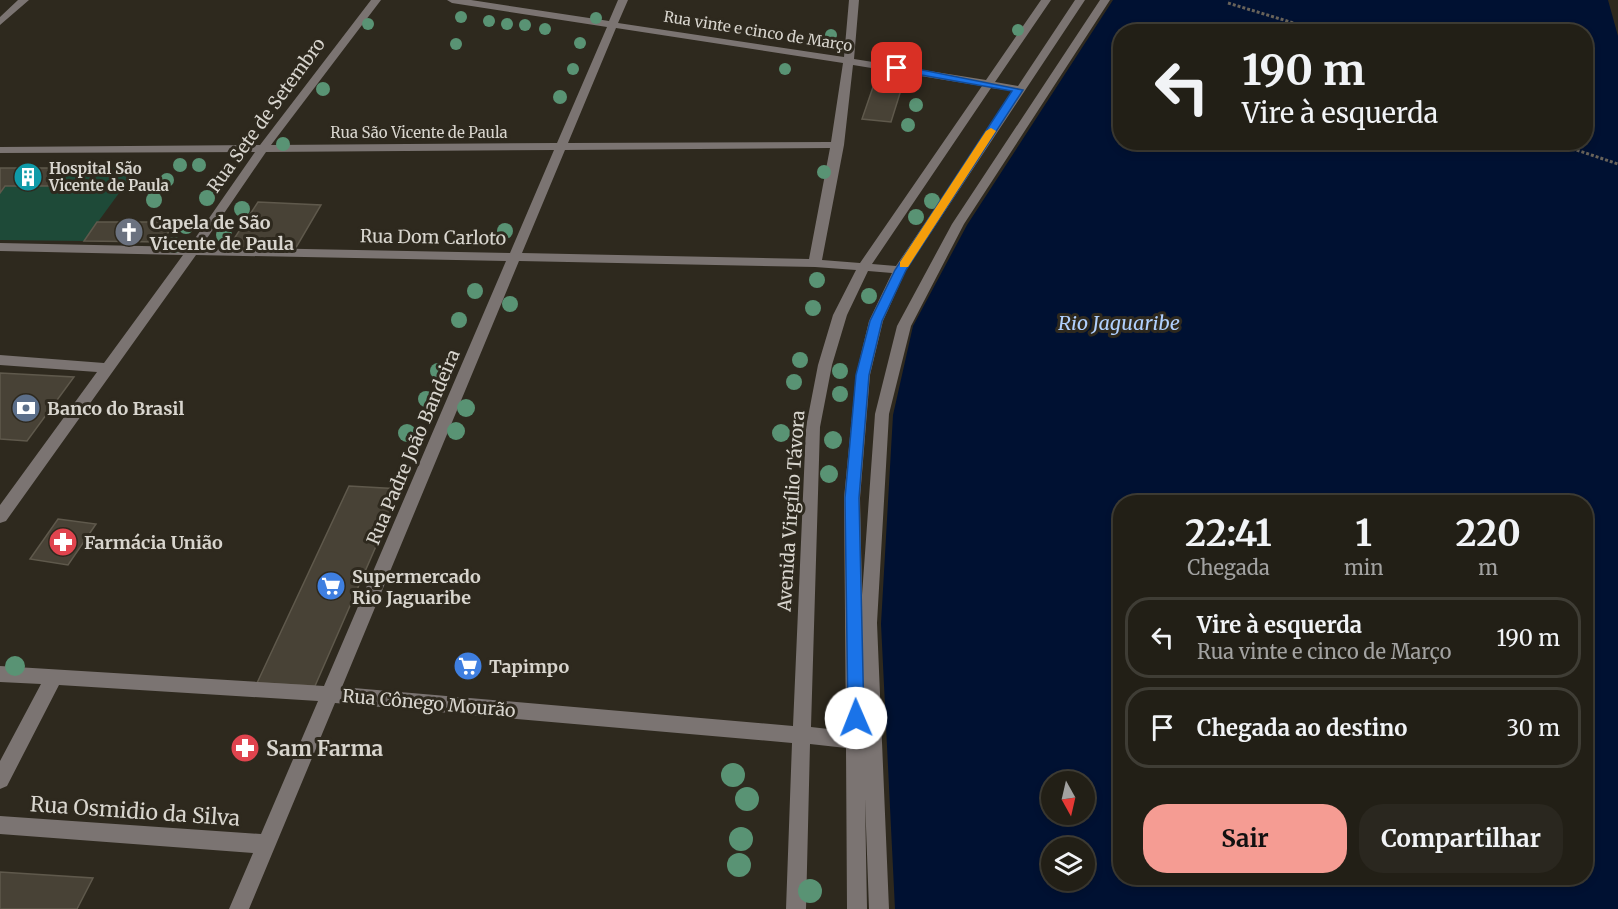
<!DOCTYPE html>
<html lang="pt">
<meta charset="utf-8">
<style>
body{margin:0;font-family:Merriweather,serif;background:#2a271f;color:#f1f3f6;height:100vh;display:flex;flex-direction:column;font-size:22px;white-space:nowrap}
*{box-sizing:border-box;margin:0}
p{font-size:20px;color:#a2a2a1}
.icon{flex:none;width:33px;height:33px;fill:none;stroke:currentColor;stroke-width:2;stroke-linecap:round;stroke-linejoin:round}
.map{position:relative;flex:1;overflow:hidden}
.details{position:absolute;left:1113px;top:495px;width:480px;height:390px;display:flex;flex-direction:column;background:#221f16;border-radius:24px;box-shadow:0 3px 9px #0003,0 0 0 2px #3f3d35}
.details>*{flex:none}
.banner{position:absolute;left:1113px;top:24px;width:480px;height:126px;border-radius:24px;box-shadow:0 3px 9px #0003,0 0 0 2px #3f3d35;background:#221f16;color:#f1f3f6;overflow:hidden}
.needle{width:39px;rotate:172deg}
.tools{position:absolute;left:1041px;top:771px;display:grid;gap:12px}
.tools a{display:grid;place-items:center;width:54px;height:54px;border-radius:50%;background:#221f16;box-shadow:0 3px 9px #0003,0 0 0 2px #3f3d35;font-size:30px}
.pin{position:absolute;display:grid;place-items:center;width:51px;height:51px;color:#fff;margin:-26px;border-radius:12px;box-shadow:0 3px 9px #0006}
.me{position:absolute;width:66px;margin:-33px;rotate:359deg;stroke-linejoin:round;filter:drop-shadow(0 0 4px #0008)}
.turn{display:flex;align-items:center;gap:21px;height:126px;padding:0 30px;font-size:27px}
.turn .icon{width:78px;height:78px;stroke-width:2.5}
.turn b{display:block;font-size:42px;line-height:51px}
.eta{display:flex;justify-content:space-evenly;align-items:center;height:102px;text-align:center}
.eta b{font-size:36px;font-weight:700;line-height:42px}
.primary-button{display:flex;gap:12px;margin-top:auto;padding:12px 30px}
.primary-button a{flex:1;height:69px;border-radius:24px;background:#f59c93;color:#111;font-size:24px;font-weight:700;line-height:69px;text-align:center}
.primary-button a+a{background:#2a271f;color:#f1f3f6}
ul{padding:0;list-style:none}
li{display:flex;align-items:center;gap:18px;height:81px;margin:0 12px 9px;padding:0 18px;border:3px solid #3f3d35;border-radius:24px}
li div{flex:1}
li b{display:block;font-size:22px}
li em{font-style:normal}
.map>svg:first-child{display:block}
.green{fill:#1e4a38}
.water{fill:#001132;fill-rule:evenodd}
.building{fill:#484236;stroke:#5f594c;stroke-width:1.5}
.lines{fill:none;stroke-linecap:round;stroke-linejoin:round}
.path{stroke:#68635a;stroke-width:3;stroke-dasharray:3 2;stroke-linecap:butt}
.minor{fill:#7b7472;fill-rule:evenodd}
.tree{fill:#599374}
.route{fill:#1a73e8;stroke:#114b97;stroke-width:1.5}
.slow{fill:#f59e0b}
.labels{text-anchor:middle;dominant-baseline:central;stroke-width:6;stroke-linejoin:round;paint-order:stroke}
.far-street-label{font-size:15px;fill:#d8d5ce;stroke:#2e291e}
.far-poi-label{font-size:15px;font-weight:bold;fill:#d8d5ce;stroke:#2e291e;text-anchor:start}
.street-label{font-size:18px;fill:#d8d5ce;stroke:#2e291e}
.poi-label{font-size:18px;font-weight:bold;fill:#d8d5ce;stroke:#2e291e;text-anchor:start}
.water-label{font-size:20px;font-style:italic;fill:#b0d0fe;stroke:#2e291e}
.near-poi-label{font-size:21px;font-weight:bold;fill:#d8d5ce;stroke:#2e291e;text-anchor:start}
.near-street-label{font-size:21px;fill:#d8d5ce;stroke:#2e291e}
</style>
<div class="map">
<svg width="1618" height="909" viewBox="0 0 1618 909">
<rect width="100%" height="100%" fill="#2e291e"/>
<path class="green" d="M138,167L84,241L0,240V193L5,186H49L63,168Z"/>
<path class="water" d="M1113,0H1608L1618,36V909H895L881,624L893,415L913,326L967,225ZM1120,32H1586V142H1120ZM1120,502H1586V878H1120ZM1052,782H1084V814H1052ZM1052,848H1084V880H1052Z"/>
<path class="building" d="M873,87L901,90L891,122L862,119Z
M0,168H63L50,186H5L0,193Z
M258,202L321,205L294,251L228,248Z
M97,222H175L162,242L84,241Z
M0,373L74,377L27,441L0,439Z
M349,486L401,489L315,686L257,683Z
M58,519L96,524L68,565L30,559Z
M0,872L93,878L77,909H0Z"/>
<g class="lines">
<path class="path" d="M1228,3L1323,32
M1553,142L1618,164"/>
<path class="minor" d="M18,0H29L0,25V17Z
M371,0H381L271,145L557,143L607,27L452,3L447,0H471L609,21L618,0H628L618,23L844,57L849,0H859L854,59L986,80L1041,0H1051L995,82L1018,86L1075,0H1085L906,270L883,321L870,375L860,498L862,595L875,414L897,326L952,224L1100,0H1110L964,224L911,326L889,414L877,623L889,909H869L865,799L867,909H847L846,748L810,744L806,909H786L792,743L335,703L249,909H229L253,853L0,834V816L261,834L318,701L59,685L7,786L0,789V761L41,684L0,682V666L324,686L506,261L196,255L6,521L0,523V505L97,372L0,365V355L104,363L183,255L0,251V243L189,247L255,152L0,153V147L260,145ZM616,28L843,63L831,142L568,143ZM853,65L982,86L860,263L822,260L844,145ZM991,88L1014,91L896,266L872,264ZM830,148L809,259L522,253L565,150ZM554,150L510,253L201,247L266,152ZM519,261L815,267L856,270L833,315L818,365L806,427L793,726L342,687ZM868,271L892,273L869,321L856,375L844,498L846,731L811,727L820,427L832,365L847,315Z"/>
</g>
<g class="tree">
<circle cx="461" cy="17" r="6"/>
<circle cx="596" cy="18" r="6"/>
<circle cx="489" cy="21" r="6"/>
<circle cx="368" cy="24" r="6"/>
<circle cx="507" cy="24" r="6"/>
<circle cx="525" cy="25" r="6"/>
<circle cx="545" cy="29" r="6"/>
<circle cx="1018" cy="30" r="6"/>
<circle cx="831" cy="35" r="6"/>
<circle cx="580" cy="43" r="6"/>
<circle cx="456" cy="44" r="6"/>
<circle cx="573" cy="69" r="6"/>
<circle cx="785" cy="69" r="6"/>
<circle cx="323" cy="89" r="7"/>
<circle cx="560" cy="97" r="7"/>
<circle cx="916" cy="105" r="7"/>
<circle cx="908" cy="125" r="7"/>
<circle cx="283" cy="144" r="7"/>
<circle cx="180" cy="165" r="7"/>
<circle cx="199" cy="165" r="7"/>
<circle cx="824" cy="172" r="7"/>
<circle cx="167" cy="180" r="7"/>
<circle cx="220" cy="181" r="7"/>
<circle cx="207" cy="198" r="8"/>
<circle cx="154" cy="200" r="8"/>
<circle cx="932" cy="201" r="8"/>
<circle cx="242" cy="209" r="8"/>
<circle cx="916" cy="217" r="8"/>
<circle cx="186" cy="226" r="8"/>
<circle cx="505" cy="231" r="8"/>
<circle cx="224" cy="235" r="8"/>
<circle cx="174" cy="245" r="8"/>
<circle cx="817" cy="280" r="8"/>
<circle cx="475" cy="291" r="8"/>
<circle cx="869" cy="296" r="8"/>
<circle cx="510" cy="304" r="8"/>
<circle cx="813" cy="308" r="8"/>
<circle cx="459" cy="320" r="8"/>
<circle cx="800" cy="360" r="8"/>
<circle cx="438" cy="371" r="8"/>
<circle cx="840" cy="371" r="8"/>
<circle cx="794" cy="382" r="8"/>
<circle cx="840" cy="394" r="8"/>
<circle cx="426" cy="399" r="8"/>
<circle cx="466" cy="408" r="9"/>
<circle cx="456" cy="431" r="9"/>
<circle cx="407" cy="433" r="9"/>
<circle cx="781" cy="433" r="9"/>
<circle cx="833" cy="440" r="9"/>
<circle cx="829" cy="474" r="9"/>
<circle cx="15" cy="666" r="10"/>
<circle cx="733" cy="775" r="12"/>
<circle cx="747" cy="799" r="12"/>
<circle cx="741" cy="839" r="12"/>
<circle cx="739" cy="865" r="12"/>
<circle cx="810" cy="891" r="12"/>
</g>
<path class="route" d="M897,65L1023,90L906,270L882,321L869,375L859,498L864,718L862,723L856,725L850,723L848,718L845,498L856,375L870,321L895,270L1012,91L893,70V66Z"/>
<path class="slow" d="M991,128L996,131L908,267H900V262L986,131Z"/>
<defs>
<g id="building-disc" transform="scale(1.5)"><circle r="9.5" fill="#0f9aa8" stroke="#2e291e"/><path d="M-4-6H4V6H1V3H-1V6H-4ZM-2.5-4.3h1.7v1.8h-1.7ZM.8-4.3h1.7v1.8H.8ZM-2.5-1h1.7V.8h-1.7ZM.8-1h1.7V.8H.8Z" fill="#fff"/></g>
<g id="church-disc" transform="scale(1.5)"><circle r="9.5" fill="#6b7280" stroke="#2e291e"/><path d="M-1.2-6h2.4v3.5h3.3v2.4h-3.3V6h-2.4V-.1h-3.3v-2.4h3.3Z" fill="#fff"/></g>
<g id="bank-disc" transform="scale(1.5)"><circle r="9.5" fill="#5c6f8a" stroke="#2e291e"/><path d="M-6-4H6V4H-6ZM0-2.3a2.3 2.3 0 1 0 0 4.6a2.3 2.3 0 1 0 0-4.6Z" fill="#fff"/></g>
<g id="pharmacy-disc" transform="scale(1.5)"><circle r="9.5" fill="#e0444e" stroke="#2e291e"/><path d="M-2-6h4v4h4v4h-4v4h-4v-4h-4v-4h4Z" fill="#fff"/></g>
<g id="supermarket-disc" transform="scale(1.5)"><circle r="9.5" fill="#3f7fe0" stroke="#2e291e"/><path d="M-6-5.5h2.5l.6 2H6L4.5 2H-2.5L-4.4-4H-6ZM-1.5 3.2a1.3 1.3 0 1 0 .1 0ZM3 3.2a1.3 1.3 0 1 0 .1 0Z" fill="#fff"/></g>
</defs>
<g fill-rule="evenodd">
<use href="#building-disc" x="28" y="177"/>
<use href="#church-disc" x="129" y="232"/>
<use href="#bank-disc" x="26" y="408"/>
<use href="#pharmacy-disc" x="63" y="542"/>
<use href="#supermarket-disc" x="331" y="586"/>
<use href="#supermarket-disc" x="468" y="666"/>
<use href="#pharmacy-disc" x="245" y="748"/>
</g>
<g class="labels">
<g class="far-street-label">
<text transform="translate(758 31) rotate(9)">Rua vinte e cinco de Março</text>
<text x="419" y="132">Rua São Vicente de Paula</text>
</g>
<g class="far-poi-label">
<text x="49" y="168">Hospital São<tspan x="49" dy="17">Vicente de Paula</tspan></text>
</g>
<g class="street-label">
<text transform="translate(266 115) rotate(-54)">Rua Sete de Setembro</text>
<text transform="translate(433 237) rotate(1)">Rua Dom Carloto</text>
<text transform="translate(413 447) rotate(-67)">Rua Padre João Bandeira</text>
<text transform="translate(791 511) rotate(-86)">Avenida Virgílio Távora</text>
<text transform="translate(429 703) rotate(5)">Rua Cônego Mourão</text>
</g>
<g class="poi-label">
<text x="150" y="222">Capela de São<tspan x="150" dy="21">Vicente de Paula</tspan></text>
<text x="47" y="408">Banco do Brasil</text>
<text x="84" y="542">Farmácia União</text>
<text x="352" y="576">Supermercado<tspan x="352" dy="21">Rio Jaguaribe</tspan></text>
<text x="489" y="666">Tapimpo</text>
</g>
<g class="water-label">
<text x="1119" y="322">Rio Jaguaribe</text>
</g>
<g class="near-poi-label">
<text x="266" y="748">Sam Farma</text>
</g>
<g class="near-street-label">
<text transform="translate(135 811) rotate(4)">Rua Osmidio da Silva</text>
</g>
</g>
</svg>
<div class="tools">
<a><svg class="needle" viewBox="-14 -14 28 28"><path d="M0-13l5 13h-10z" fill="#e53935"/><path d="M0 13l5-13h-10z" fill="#a2a2a1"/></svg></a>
<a><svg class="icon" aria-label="layers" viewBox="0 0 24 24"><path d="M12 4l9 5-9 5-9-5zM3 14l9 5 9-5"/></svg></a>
</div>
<div class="pin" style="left:897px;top:68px;background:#d93025"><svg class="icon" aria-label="arrive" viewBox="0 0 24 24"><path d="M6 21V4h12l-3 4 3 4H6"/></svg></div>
<svg class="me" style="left:856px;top:718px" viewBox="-20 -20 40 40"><circle r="19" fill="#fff"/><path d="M0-13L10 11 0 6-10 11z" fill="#1a73e8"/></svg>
<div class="banner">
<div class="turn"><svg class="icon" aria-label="left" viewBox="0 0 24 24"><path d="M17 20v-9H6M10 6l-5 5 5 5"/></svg><div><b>190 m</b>Vire à esquerda</div></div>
</div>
<section class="details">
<div class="eta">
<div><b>22:41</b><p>Chegada</p></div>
<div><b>1</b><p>min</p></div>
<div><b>220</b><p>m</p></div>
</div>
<ul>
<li><svg class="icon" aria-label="left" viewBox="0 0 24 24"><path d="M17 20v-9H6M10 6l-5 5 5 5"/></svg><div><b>Vire à esquerda</b><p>Rua vinte e cinco de Março</p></div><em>190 m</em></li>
<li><svg class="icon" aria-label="arrive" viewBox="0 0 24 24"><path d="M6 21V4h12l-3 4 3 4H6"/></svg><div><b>Chegada ao destino</b></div><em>30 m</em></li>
</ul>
<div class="primary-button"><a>Sair</a><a>Compartilhar</a></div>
</section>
</div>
